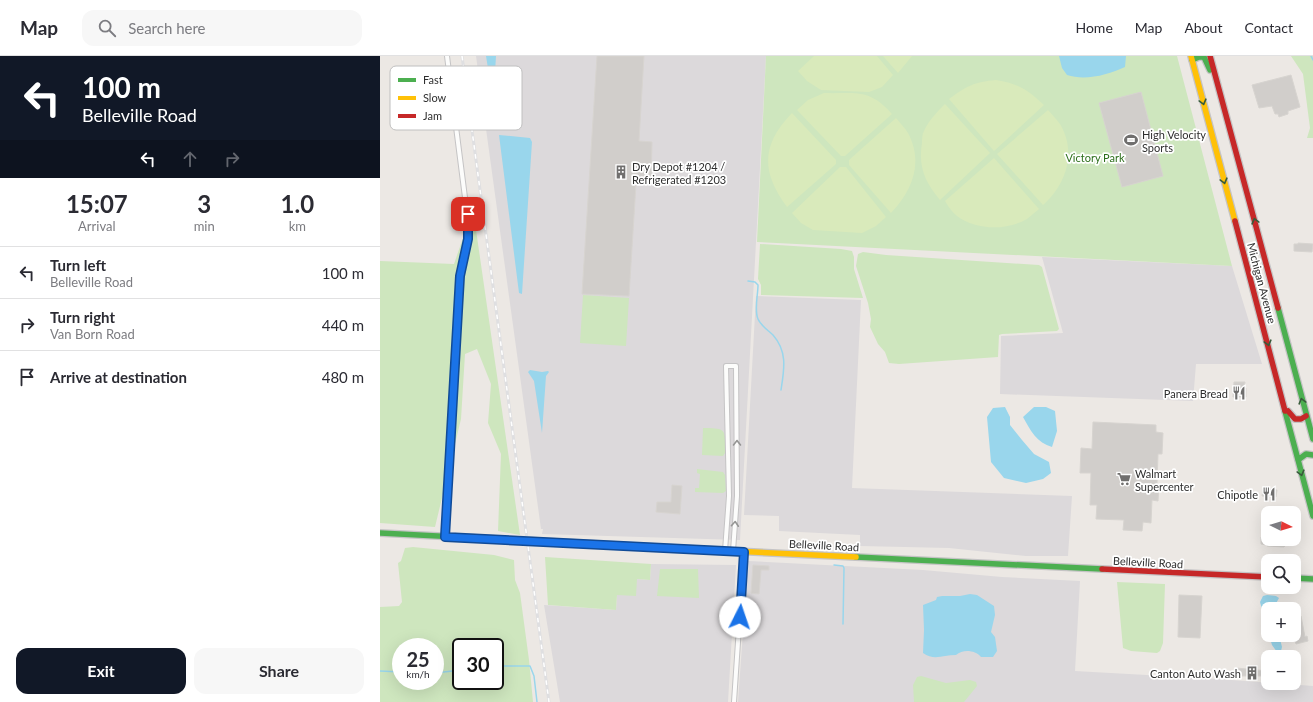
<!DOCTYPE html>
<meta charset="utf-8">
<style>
body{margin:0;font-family:Lato,sans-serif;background:#f7f7f7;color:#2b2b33;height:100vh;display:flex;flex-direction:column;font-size:15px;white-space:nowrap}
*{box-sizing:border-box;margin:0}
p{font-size:13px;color:#7c7c81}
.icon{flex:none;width:22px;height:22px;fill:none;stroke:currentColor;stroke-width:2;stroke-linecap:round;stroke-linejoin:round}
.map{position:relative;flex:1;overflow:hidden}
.panel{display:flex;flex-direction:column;background:#fff;width:380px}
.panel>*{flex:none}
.guide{background:#111827;color:#fff;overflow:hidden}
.needle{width:26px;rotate:95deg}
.controls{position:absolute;left:881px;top:450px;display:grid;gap:8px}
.controls a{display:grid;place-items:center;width:40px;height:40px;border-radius:8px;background:#fff;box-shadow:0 4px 16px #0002;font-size:20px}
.speed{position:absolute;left:12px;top:582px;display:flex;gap:8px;font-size:20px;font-weight:700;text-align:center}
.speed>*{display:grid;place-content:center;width:52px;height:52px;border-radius:50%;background:#fff;box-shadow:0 4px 16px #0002;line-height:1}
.speed small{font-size:10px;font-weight:400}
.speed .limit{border:2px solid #111;border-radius:6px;background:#fff;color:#111}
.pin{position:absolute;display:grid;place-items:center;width:34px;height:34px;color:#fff;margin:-17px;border-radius:8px;box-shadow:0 2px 6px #0006}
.me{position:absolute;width:44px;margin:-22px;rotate:4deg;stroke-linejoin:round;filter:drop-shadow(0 0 3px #0008)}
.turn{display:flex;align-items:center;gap:14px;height:84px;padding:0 16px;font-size:18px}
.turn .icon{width:52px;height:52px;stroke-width:2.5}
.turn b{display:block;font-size:28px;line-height:34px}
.lanes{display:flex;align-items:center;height:38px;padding:0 16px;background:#0003;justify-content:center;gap:20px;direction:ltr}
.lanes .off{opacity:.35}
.eta{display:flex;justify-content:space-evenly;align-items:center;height:68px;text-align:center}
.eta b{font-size:24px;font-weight:700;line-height:28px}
.cta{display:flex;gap:8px;margin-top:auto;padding:8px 16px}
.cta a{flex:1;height:46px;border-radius:12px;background:#111827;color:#fff;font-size:16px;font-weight:700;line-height:46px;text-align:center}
.cta a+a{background:#f7f7f7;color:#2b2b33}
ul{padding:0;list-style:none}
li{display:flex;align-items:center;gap:12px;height:52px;padding:0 16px;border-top:1px solid #e1e1e2}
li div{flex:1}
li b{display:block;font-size:15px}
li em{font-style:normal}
header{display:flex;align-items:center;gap:24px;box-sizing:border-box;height:56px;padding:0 20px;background:#fff;border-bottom:1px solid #e1e1e2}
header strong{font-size:19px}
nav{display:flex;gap:22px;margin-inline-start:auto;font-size:14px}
.search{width:280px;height:36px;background:#f7f7f7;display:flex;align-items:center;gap:10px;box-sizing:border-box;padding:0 14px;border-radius:12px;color:#7c7c81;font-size:15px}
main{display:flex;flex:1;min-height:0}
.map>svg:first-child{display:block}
.industrial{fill:#dcd9db}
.green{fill:#cee6be;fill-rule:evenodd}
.pitch{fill:#d9eabb}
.water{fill:#99d6ec}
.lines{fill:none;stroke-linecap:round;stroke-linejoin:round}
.stream{stroke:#99d6ec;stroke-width:1.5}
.building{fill:#d1cecb;stroke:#d7d4d0}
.street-casing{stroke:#c5c4c5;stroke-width:6}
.fast-casing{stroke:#c5c4c5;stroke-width:8}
.slow-casing{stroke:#c5c4c5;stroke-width:8}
.jam-casing{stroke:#c5c4c5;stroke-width:8}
.street{stroke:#fcfcfb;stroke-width:4}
.fast{stroke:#4caf50;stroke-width:5.5}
.slow{stroke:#ffc107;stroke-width:5.5}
.jam{stroke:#c62828;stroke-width:5.5}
.rail-casing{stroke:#dfdfe1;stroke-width:3}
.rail{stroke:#fff;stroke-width:1.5;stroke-dasharray:4.5;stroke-linecap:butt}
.oneway{stroke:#385b3a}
.oneway2{stroke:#959594}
.route-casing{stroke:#114b97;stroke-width:10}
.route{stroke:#1a73e8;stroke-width:7}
.labels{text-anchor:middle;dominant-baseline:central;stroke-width:3.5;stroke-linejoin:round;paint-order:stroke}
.poi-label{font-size:11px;fill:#2e2e2e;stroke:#fff;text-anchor:start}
.park-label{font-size:11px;fill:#2c6e1b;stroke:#fff}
.street-label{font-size:11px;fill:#2e2e2e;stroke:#fff}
.key{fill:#fff;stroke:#c0c0c0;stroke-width:1}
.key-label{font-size:11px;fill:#2e2e2e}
</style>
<header>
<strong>Map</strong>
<div class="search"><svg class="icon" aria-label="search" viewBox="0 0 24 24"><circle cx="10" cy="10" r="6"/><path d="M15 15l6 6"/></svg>Search here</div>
<nav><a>Home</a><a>Map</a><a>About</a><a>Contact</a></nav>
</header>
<main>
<section class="panel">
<div class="guide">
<div class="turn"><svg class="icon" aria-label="left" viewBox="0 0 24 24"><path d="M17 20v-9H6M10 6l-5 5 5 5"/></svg><div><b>100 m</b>Belleville Road</div></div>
<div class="lanes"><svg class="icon" aria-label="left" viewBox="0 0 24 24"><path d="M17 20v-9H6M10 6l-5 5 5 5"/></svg><svg class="icon off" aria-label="ahead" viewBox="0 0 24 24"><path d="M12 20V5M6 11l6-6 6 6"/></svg><svg class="icon off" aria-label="right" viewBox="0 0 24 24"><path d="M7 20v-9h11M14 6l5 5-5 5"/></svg></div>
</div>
<div class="eta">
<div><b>15:07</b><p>Arrival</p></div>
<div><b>3</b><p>min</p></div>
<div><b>1.0</b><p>km</p></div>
</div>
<ul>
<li><svg class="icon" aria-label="left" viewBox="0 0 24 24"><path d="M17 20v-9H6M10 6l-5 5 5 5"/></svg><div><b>Turn left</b><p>Belleville Road</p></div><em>100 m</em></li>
<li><svg class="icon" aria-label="right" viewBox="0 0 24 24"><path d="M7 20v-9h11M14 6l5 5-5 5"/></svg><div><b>Turn right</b><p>Van Born Road</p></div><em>440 m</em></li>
<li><svg class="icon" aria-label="arrive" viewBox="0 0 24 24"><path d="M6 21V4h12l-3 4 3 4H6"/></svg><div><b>Arrive at destination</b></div><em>480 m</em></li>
</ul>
<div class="cta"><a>Exit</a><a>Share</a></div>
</section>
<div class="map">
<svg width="933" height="646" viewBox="0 0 933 646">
<rect width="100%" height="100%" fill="#ece8e4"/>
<path class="industrial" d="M96,0H386L360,484L162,478L163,473H161Z
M662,201L852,210L882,308H816L813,345L620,338L621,280L683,277Z
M376,240L481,244L472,432L692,440L688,500H646L569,492L480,490V479L399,475V460L364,459Z
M368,505L543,514L622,521L700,525L695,615L838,623L933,630V646H358Z
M271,508L356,509L348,646H180L164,549L236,554L237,539L257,523L270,524Z"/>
<path class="green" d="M386,0H797L852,210L377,186Z
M911,0H933V82H927L930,72L923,18Z
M93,153L140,479L118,475L121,398L108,367L111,328L97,293L85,298L81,363L55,471L0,467V205L74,208Z
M380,188L461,193L472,195L474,201V213L483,242L381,239V229L378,223Z
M483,196L506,199L659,209L662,211L679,273L677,275L622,278L619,279L618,301L519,308L509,307L505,296L498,288L490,271L491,263L488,247L476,210L478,198Z
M203,239L249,242L246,290L200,287Z
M323,372C348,372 345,374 345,397L343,400L322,399Z
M317,413L343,416L345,419L346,435L343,437L315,436V432H319L320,418L317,417Z
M33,491L114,499L134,504L135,524L140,537L149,604L153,646H0V551L19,550L22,546L18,507L21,505L25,492ZM21,591H55V625H21ZM81,591H115V625H81Z
M165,501L271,508L270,524L257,523L256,540L237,539L236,554L168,549Z
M280,513H318L319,542L277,540Z
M737,526L785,528L783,587L780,595L777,597L751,595L743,592Z
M541,620L566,627L590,624L596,626L597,630L584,646H534L533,629L537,621Z"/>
<path class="pitch" d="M434,0H497L513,19L502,31L489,36L441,34L427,25L418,15Z
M503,0H532L518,17Z
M616,24C639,28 647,33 664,49L614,95L569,43C587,30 594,26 616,24Z
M444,37C476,38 489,32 512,58L465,100H461L417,54L428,44Z
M565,48L610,97L560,144C545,126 538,111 542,87C542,83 542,78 544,75C549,64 557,56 565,48Z
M668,54C672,58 676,63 680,68C697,96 686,129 663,149L617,98Z
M412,57L456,104V108L407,151C381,116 381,89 412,57Z
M516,62C520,67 525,72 528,77C544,107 532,135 511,157L469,109V104Z
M614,102L659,153C655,156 651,160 647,163C626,175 596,174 577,160C572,156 568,150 565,145Z
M460,111H466L506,161L496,170L482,177L433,174L421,167L412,157Z"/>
<path class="water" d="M106,0H116L114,33L111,31Z
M679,0H746L745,11C728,19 705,25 687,19L682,12Z
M119,79L150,82L152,86L142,238L139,237Z
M150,314L162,316L168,315L169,316L166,320L162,377L154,325L148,316Z
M625,351L630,361V369L642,384L654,398L669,406L671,417L663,423L646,427L624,422L611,406L607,361L613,352Z
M654,351H666L675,355L677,375L672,391C657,387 650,374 643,361Z
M590,538L597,539L614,550L615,559L611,576L615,581L617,595L613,601H601C595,594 583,593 576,599C563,599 554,605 543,597L544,574L543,549L556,544L557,541L562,540H580Z
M887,539L896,540L899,542L893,553H888V574L880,546L883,540Z
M889,579H899L902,591L901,595L897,596L892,589Z"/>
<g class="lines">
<path class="stream" d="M931,0L933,4
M368,225L375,226L378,229C378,239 374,254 378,263C381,270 388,274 393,279C408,296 404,314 401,334
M454,509L463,510L464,512L463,568
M115,610H150L154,620L157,646
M0,615L21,616
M55,617L81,614"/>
</g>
<path class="building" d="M217,0H264L259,85L272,86L271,124L268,123V129L256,128L249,240L202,238Z
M911,19L920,51L908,55V58L899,61L898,58H895L892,50L879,52L872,29Z
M761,36L783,120L742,131L719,47Z
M918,187L933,188L932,196L914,195V188H918Z
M854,326H865L864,332H866V341H853Z
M713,366L776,369V376L783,377L782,398H778L777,428L779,429L778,445L772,444L771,467L763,466L762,475L743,474L744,464L716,463L717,449H710L711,417H700L701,392L712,393Z
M292,429L302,430L300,458L276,456L277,446H291Z
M883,433L897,434L896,441L882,440Z
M881,481L888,482V483H905V490L904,491L887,490V489L881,488Z
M373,509L389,510V514H381L379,538L371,537Z
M799,539L822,540L820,582L798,581Z
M921,560L925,581L927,580L928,585L916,588L914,581V562Z
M856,612L887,615V620H856Z"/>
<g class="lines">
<g class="street-casing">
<path id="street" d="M65,481L79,220L89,173L67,0
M345,495L349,440L346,310H356L357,440L353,495
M354,646L364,496"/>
</g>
<g class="fast-casing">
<path id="fast" d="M812,4L819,1H824L830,14
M898,252L933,383
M905,355L933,460
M918,404L926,398L933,399
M0,477L313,493
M476,501L722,513
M914,522L933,523"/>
</g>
<g class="slow-casing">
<path id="slow" d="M811,0L855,165
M313,493L476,501"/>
</g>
<g class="jam-casing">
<path id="jam" d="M830,0L898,252
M855,165L905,355
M908,355L915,363H921L926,360
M722,513L888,521"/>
</g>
<use href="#street" class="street"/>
<use href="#fast" class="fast"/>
<use href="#slow" class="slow"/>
<use href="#jam" class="jam"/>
<g class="rail-casing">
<path id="rail" d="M82,0L169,646"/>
</g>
<use href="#rail" class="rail"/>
</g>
<defs><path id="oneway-chevron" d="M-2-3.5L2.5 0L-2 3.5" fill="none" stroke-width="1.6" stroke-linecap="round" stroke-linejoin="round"/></defs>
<g class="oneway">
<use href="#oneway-chevron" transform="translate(823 46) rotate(75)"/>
<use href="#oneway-chevron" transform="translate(844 125) rotate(75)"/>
<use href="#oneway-chevron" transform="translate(875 165) rotate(-105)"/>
<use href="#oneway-chevron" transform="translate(888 287) rotate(75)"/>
<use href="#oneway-chevron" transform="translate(922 345) rotate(-105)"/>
<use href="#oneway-chevron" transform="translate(921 417) rotate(75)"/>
</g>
<g class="oneway2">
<use href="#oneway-chevron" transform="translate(357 387) rotate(-90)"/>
<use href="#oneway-chevron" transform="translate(355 468) rotate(-86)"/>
</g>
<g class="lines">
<g class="route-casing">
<path id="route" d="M88,158V183L80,220L65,481L364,496L360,561"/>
</g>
<use href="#route" class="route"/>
</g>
<defs>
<g id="stadium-bare" transform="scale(1.08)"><path d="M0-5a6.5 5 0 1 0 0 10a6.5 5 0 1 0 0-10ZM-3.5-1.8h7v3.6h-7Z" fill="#706f6e" stroke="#fff" stroke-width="2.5" paint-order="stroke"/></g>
<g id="building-bare" transform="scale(1.08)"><path d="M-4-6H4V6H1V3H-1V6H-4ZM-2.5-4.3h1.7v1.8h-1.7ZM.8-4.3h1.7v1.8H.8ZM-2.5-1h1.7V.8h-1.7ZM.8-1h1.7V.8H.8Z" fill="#706f6e" stroke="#fff" stroke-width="2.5" paint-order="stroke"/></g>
<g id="restaurant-bare" transform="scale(1.08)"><path d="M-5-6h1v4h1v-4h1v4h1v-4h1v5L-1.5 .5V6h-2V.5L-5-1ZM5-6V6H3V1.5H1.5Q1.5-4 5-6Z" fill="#706f6e" stroke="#fff" stroke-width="2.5" paint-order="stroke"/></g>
<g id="supermarket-bare" transform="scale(1.08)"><path d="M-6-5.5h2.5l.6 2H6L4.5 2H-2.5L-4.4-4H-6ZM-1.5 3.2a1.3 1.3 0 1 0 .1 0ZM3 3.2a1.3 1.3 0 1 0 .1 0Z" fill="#706f6e" stroke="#fff" stroke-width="2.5" paint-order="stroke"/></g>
</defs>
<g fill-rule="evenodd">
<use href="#stadium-bare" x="751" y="84"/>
<use href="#building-bare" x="241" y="116"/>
<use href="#restaurant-bare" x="859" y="337"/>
<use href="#supermarket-bare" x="744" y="423"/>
<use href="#restaurant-bare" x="889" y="438"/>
<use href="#building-bare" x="872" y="617"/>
</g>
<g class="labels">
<g class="poi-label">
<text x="762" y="78">High Velocity<tspan x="762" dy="13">Sports</tspan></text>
<text x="252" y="110">Dry Depot #1204 /<tspan x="252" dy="13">Refrigerated #1203</tspan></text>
<text x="848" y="337" text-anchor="end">Panera Bread</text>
<text x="755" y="417">Walmart<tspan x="755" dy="13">Supercenter</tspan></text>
<text x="878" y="438" text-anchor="end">Chipotle</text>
<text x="861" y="617" text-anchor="end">Canton Auto Wash</text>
</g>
<g class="park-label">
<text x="715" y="101">Victory Park</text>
</g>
<g class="street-label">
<text transform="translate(882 227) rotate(75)">Michigan Avenue</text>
<text transform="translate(444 489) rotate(3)">Belleville Road</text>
<text transform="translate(768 506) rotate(3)">Belleville Road</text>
</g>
</g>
<rect x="10" y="10" width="132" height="64" rx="6" class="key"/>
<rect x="18" y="22" width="18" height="4" fill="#4caf50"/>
<rect x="18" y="40" width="18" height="4" fill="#ffc107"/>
<rect x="18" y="58" width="18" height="4" fill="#c62828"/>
<g class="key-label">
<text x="43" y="28">Fast</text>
<text x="43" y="46">Slow</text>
<text x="43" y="64">Jam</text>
</g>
</svg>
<div class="controls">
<a><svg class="needle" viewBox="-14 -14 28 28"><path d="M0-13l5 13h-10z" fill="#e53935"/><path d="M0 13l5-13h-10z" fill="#7c7c81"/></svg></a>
<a><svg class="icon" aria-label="search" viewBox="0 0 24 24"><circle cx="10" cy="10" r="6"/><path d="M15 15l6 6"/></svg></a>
<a>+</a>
<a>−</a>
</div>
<div class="speed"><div>25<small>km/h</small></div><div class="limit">30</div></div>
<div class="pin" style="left:88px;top:158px;background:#d93025"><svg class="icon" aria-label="arrive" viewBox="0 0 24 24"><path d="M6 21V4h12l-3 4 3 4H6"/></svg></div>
<svg class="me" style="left:360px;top:561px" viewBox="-20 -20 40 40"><circle r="19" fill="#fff"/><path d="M0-13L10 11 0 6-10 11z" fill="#1a73e8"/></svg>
</div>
</main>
